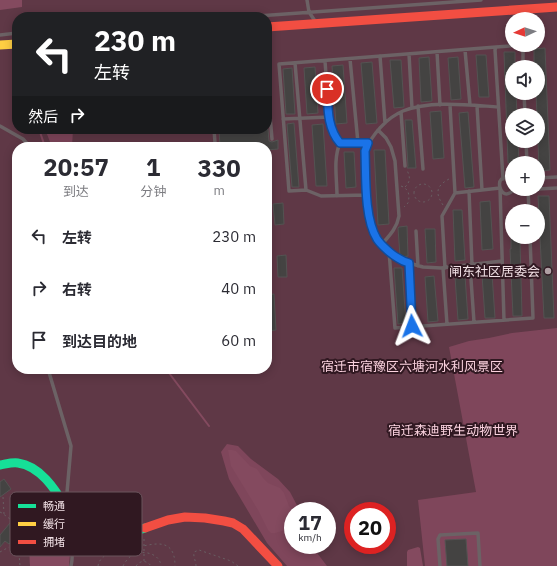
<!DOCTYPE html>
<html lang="zh">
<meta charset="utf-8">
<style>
body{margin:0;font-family:"IBM Plex Sans","Noto Sans SC",sans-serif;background:#f7f7f7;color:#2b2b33;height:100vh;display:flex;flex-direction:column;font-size:15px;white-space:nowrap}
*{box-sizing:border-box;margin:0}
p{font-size:13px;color:#7c7c81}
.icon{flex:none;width:22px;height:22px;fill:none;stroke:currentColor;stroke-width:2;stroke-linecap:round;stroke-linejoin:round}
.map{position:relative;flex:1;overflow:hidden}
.details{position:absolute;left:12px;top:142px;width:260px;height:232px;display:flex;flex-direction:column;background:#fff;border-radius:16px;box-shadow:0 2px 10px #0003}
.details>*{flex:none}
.banner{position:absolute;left:12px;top:12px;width:260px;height:122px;border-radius:16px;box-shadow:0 2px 10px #0003;background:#202124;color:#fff;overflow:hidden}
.needle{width:26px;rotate:266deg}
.tools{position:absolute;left:505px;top:12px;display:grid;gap:8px}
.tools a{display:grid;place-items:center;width:40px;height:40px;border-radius:50%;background:#fff;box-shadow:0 2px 10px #0003;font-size:20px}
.speed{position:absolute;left:284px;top:502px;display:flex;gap:8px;font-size:20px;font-weight:700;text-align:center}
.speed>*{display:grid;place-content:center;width:52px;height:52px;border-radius:50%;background:#fff;box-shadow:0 2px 10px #0003;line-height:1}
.speed small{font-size:10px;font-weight:400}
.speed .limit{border:6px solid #d22;background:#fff;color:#111}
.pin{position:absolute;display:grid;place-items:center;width:34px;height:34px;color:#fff;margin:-17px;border:2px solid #fff;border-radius:50%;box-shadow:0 1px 4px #0007}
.me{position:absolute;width:44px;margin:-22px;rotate:357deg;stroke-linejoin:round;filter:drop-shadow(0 0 3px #0008)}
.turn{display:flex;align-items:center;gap:14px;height:84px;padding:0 16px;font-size:18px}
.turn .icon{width:52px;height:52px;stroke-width:2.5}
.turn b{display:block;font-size:28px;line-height:34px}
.then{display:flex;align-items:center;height:38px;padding:0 16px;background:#0003;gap:8px;font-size:15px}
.eta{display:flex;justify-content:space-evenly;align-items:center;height:68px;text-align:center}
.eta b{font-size:24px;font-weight:700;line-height:28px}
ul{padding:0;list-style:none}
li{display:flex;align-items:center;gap:12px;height:52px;padding:0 16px}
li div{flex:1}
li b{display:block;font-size:15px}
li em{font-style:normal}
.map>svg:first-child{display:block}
.green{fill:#5f3846;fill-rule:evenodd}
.forest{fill:#7f465b}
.water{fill:#844a5f}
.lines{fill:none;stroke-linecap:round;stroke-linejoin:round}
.stream{stroke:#844a5f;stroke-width:2}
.building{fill:#444342;stroke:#545352}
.path{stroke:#685e62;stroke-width:1;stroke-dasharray:2 3;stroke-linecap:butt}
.lane{stroke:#6c6265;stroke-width:3.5}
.fast{stroke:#16e098;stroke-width:9}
.slow{stroke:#ffcf43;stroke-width:9}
.jam{stroke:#f24e42;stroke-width:9}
.route-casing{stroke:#114b97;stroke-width:10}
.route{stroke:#1a73e8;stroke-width:7}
.poi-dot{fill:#afa0a4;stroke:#301821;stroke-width:1.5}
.labels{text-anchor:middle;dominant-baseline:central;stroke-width:4;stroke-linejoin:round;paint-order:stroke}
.poi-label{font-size:13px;fill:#f1e0e5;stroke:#301821;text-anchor:end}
.park-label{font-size:13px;fill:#fbd2df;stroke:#301821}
.key{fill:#301821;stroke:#6a545c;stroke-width:1}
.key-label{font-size:11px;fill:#f1e0e5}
</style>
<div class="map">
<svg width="557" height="566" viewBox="0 0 557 566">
<rect width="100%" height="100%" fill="#35282c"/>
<path class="green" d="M0,0H557V566H0ZM17,17H267V129H17ZM512,19H538V45H512ZM512,67H538V93H512ZM512,115H538V141H512ZM17,147H267V369H17ZM512,163H538V189H512ZM512,211H538V237H512ZM293,511H327V545H293ZM353,511H387V545H353Z"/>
<path class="forest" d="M45,129H73L72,147H52Z
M557,328V566H425L418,500L476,492L449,347L469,341L489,338L512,333Z
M227,444L238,446L251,459L278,479L290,492L300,511H293V545H311L327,566H287L267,543L229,479L221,452Z"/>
<path class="water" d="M0,0H22V7L0,10Z
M228,450H232L236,451L250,466L257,469L263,478L268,483L280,488L284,493L289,506L293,511V528L290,529L275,533H271L268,530L258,510L231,466Z
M44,536C55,538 63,545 70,553L69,566H30C29,554 29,538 44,536Z
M418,547L420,548L423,566H407V552L408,550Z"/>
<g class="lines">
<path class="stream" d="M39,129L45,147
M166,369L209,426"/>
</g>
<path class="building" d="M545,48L550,170L539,171L538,141V115H537L536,93H538V67H534V49Z
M504,52H515V67H512V93H516L517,115H512V141H518L519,163H508Z
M476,55H486L489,97H479Z
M429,57L432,101L421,102L419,58Z
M458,57L461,99L451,100L448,58Z
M390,60H401L404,107L394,108Z
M372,62L377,123L366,124L361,63Z
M343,65L347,123L336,124L332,66Z
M315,67L318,113L307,114L304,68Z
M292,68L295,114H286L283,69Z
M441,111L444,158L433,159L430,112Z
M468,112L474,187L465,188L459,113Z
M405,120H412L416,168H407L408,166Z
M294,123L299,187H292L287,124Z
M323,124L327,186H316L312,125Z
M219,129H268L269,141L272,142L278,140V149L267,150V147H220Z
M374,150H385L389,224L378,225Z
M344,152H354L356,187L346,188Z
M538,196H549L554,318H544Z
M490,201L493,249L482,250L480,202Z
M283,203L284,224L275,225L273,204Z
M453,210H462L465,260L455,261Z
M407,226L408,256L402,257L400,256L398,228L399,227Z
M425,229H435L436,262L427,263Z
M511,237H521V242H520L522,316H513L510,249H511Z
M286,255L287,277H278L277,256Z
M394,268H402L406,323L398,324Z
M492,274L495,318H485L482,275Z
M434,276L438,321L428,322L425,277Z
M465,276L468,319L458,320L455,277Z
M274,294L276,330L267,331V295Z
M4,479L11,489L0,497V482Z
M10,523L20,532L9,544L5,541L0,547V535Z
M466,539L468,566H447L445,540Z"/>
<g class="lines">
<path class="path" d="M414 193a9 9 0 1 1 18 0a9 9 0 1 1-18 0Z
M401,186C409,189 410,195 408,203L404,207
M405,187C411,181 410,177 407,170
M443,205C435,193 436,186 449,179
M12,237L17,236
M3,497L4,514
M0,512L2,513L22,528
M16,549L19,554L20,566
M0,552L9,547
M144,561V538
M98,566C99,558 106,556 111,550C116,549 122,550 127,549C147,547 175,532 175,566
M123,566C125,562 128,558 131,556C142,549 160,553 161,566
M136,566C140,560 147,560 151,566
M196,566C196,561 193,557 194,552L199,550L231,561L238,566"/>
<path class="lane" d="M307,0L309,12L315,21
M245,17L481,0
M0,35L17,33
M465,50L470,105
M437,52L440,105
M409,54L412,108
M380,56L385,123
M350,59L358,143
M325,61L329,117L333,134L340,143H369
M295,63L306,190
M267,80L272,139
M524,93L525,115
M418,106L423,169
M477,106L482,190
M498,107C469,105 430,100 403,111C386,118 372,135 365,151L368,203L372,228L378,241L397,258L409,263L423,267L441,268L502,261
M401,112L405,166
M283,119L329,117
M0,126L23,139L30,147
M214,129L215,143
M378,130L386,138L391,147L395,161L399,216C397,228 389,236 382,244
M526,141L527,163
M538,178L557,177
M503,179L495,50L496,47L523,45V67
M512,179C491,169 500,207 514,189
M528,189L529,211
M538,189L557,188
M469,191L472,265
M513,191L537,189
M455,193L500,188L504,320
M367,195L321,196L306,190L289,191L279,64L496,47
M337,196C337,179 333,159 340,143
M416,231L418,266
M389,251L395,328L533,318L530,237
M409,263L412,326
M470,265L474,322
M443,268L447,324
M445,268L442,216L455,193L450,105
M48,369L71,446L66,504
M50,526L68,515
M14,546C22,534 39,516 55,528C58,530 61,534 63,537C71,547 74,553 71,566
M440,566L438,539L440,535L478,533L480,566"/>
<path class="fast" d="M0,465C6,464 13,462 18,463C40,466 55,489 65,506C67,509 68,513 71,517C79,527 96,535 109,536C121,536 133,532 145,528"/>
<path class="slow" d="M0,45L17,44"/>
<path class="jam" d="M267,27L557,7
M145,528L168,520L185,517L205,518L224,521L233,523L243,529L278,566"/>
</g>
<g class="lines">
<g class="route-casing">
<path id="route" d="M327,89C328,107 327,128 340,143H368L365,151C366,176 364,218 377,239C381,245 392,255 398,258C401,260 405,262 409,263L412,326"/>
</g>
<use href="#route" class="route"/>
</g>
<circle class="poi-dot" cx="548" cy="271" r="4"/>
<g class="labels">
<g class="poi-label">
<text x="540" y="271">闸东社区居委会</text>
</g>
<g class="park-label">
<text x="412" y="366">宿迁市宿豫区六塘河水利风景区</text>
<text x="453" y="430">宿迁森迪野生动物世界</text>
</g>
</g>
<rect x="10" y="492" width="132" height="64" rx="6" class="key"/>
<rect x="18" y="504" width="18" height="4" fill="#16e098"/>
<rect x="18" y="522" width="18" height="4" fill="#ffcf43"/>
<rect x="18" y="540" width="18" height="4" fill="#f24e42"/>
<g class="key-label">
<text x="43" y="510">畅通</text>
<text x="43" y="528">缓行</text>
<text x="43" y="546">拥堵</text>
</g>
</svg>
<div class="tools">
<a><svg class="needle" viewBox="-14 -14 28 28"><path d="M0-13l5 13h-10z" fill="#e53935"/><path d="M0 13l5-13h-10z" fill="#7c7c81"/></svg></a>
<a><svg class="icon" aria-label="sound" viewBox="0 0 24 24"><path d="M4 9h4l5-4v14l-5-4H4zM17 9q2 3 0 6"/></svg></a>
<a><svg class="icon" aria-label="layers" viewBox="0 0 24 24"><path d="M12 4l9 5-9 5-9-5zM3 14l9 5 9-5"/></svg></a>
<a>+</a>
<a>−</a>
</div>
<div class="speed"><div>17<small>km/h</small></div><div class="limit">20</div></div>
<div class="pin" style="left:327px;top:89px;background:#d93025"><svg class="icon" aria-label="arrive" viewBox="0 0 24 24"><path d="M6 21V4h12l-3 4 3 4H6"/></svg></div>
<svg class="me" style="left:412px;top:326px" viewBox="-20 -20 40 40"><path d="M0-17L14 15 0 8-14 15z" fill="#1a73e8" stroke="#fff" stroke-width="4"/></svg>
<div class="banner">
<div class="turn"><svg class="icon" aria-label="left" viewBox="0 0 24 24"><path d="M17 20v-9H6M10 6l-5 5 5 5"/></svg><div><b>230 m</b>左转</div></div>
<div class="then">然后<svg class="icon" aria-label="right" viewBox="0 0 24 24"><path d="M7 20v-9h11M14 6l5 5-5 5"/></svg></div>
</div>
<section class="details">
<div class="eta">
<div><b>20:57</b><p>到达</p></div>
<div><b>1</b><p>分钟</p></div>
<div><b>330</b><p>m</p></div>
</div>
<ul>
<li><svg class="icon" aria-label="left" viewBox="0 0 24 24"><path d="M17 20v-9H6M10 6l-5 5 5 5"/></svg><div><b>左转</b></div><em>230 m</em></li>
<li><svg class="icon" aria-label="right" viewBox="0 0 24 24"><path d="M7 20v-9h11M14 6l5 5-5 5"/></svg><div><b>右转</b></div><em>40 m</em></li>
<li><svg class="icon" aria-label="arrive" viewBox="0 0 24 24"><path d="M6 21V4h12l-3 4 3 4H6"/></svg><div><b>到达目的地</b></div><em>60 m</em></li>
</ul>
</section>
</div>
